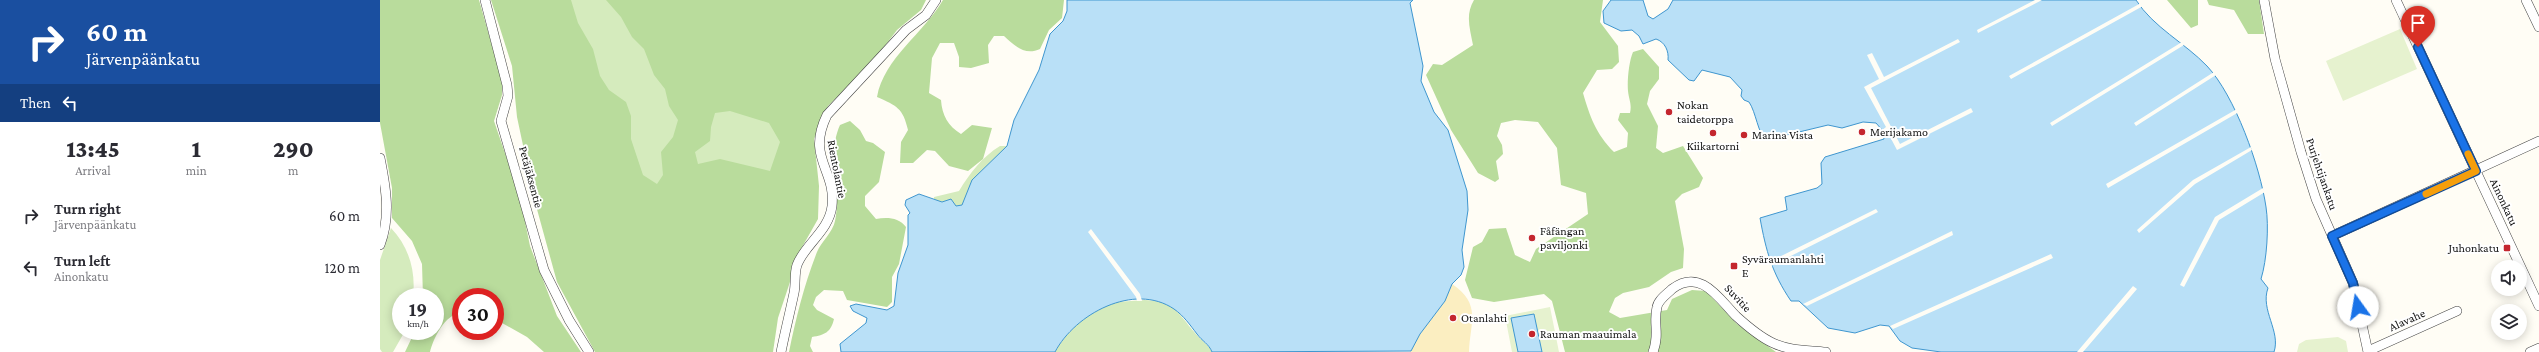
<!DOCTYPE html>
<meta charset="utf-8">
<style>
body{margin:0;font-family:"Crimson Pro",serif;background:#f2f2f3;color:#2b2b33;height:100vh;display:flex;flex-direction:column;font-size:15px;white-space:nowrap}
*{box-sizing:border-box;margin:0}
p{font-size:13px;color:#7c7c81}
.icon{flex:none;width:22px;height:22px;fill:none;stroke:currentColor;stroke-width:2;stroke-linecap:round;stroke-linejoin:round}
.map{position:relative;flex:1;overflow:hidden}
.sheet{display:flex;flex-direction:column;background:#fff;width:380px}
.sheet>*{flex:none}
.top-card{background:#1a4fa0;color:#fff;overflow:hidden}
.buttons{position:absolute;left:2111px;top:260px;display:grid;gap:8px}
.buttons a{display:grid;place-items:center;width:36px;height:36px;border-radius:50%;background:#fff;box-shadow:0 2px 10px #0003;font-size:20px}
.speed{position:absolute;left:12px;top:288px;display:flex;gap:8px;font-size:20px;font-weight:700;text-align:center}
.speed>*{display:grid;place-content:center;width:52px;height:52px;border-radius:50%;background:#fff;box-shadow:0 2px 10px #0003;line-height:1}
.speed small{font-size:10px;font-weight:400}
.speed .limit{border:6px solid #d22;background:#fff;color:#111}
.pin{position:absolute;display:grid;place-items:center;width:34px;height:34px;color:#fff;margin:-41px -17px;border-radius:50% 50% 50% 0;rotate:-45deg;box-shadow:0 0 4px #0007}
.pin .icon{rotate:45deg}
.me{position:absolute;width:44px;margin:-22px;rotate:347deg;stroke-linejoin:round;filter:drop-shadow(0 0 3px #0008)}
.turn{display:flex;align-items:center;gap:14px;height:84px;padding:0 20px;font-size:18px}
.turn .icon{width:52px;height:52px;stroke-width:2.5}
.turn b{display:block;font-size:28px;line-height:34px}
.then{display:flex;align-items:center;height:38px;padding:0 20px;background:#0003;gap:8px;font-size:15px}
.eta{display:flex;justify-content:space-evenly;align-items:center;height:68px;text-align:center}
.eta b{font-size:24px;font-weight:800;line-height:28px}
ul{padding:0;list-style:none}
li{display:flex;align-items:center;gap:12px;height:52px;padding:0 20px}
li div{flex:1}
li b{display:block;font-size:15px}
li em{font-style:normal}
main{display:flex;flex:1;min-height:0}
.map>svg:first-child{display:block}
.green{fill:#d5ebbd}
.forest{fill:#b9dc9c;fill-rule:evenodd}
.sand{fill:#fbeec1}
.pitch{fill:#e6f2cf}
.water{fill:#b9e0f7;stroke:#3f96cf}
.pier{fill:#fffdf5}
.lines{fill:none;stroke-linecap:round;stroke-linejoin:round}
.minor-casing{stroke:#444;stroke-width:10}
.minor{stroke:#fff;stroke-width:9}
.route-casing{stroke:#114b97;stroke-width:10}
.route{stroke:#1a73e8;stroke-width:7}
.slow{stroke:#f59e0b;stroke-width:7}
.poi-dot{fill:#c4262e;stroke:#fff;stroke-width:1.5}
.labels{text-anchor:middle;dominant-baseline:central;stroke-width:4;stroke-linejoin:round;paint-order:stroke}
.poi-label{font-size:12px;fill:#111;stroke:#fff;text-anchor:start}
.street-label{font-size:12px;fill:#111;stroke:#fff}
</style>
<main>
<section class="sheet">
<div class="top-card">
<div class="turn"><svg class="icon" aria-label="right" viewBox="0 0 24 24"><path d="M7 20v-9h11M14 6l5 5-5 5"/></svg><div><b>60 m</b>Järvenpäänkatu</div></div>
<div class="then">Then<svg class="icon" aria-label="left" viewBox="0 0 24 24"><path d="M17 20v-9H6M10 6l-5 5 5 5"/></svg></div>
</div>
<div class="eta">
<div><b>13:45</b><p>Arrival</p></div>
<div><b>1</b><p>min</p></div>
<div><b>290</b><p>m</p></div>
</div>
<ul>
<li><svg class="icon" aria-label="right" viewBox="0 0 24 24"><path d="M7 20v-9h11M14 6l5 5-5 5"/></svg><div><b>Turn right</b><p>Järvenpäänkatu</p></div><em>60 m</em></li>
<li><svg class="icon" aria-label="left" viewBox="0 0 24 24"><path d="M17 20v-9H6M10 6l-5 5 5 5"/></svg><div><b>Turn left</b><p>Ainonkatu</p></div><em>120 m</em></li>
</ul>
</section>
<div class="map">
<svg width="2159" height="352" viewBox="0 0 2159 352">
<rect width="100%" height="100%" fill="#fffdf5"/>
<path class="green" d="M180,0H248L351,99L414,136L405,178L260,202Z
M620,146H627L594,203L576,208L554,201V197L579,191C590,173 602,157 620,146Z
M11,228C29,247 36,271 33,297H21V331H25L13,352H2L0,349V260Z
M765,300C800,301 801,321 822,340C827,345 829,346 832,352H675C687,331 712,307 737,302C746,301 756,301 765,300Z"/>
<path class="forest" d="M0,0H99L122,80V95L114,121L140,197L150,246L177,316L201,352H164L147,337L115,319V297H81V313C65,314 53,339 50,352H25L35,331H55V297H43L42,264L32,241L12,218V188L0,123Z
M111,0H191L198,23L213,49L220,76L229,90L246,102L251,116V139L263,175L277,184L283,175L281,152L293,137L298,120L289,106L285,89L274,75L264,49L252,37L241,17L226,0H546L541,10L517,30L492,63L448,106L434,139L439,186L438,219L421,249L398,318L393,352H215L177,282L155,202L137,117L132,66ZM350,111L389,123L400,142L390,171L340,159L318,164L315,152L330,141L331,127L335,113Z
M563,0H684L682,18L669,30L660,49C645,56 635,46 624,36H614L608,45L609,63L591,68L579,67V57L574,43H560L552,58L549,93L561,100C562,115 568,126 581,134L592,125L612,128L603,159L588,171L569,166L555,151L547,150L533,163H520L521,142L528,130C523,108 517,106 497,97C504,58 544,33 563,0Z
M1094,0H1223L1220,22L1238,46L1239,62L1232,69L1217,70L1203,93C1210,117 1216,134 1234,152L1247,147L1248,133L1238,120L1240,113H1250C1252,104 1249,100 1248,91C1247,81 1249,61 1253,52L1263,49L1279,67V79L1270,91L1267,104L1278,126L1276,148L1283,153L1303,146L1323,178L1319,187L1302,194L1295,201L1304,249L1303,268L1291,272L1269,287L1243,293L1235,298L1229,312L1240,318L1287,310L1292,299L1312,290L1326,291L1357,324L1396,352H1185L1172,301L1164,294L1114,302L1092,298L1085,280L1093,247L1102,242L1109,229L1126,228L1135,255L1150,262L1156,249L1208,214L1206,193L1181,185L1177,148L1158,122L1135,120L1121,123L1117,136L1122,145L1123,154L1116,161L1119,179L1115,182L1098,173L1071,130L1046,75L1053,64L1062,65L1093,45C1090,29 1085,15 1094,0Z
M1787,0H1818V25L1811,28Z
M1827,0H1879L1884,34H1868L1854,10L1829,5Z
M470,121L480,130L486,141L493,143L505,152L499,182L485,196V206L496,219C506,217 519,217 526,227L519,264L512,277V302L507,307L467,300L463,291L444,290L436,297L433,305L437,310L454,319C451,332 445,335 432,337L430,346L433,352H409C416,318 424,285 437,252C441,242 453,232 455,221C462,189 446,156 460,125Z"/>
<path class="sand" d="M1072,284C1102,304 1090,323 1089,352H1030L1040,334L1065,301Z"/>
<path class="pitch" d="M2020,29L2037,69L1963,101L1946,61Z
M1170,307L1179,352H1132L1125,316Z
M1958,337L1966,341L1968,352H1917L1919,344L1926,340Z"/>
<path class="water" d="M687,0H1033L1030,3L1043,66L1041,81L1054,112L1068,130L1087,191L1088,210L1082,250L1084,267L1081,275L1072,284L1065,301L1040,334L1031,351L832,352C829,344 822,341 817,334C810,325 804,316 794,309C754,282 695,314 675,352H461L460,344L486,323L487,318L473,311L470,306L476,304L507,310L514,306L518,273L528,245V215L530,213L525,205L526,200L539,194L562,202L571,199L576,206L582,205L592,180L627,146L634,120L659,70L670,34L683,21L687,11Z
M1231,0H1263L1268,16L1273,19L1288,9L1293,0H1756C1773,27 1805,43 1827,66C1855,96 1880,166 1886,207C1889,226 1887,260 1881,279L1888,288C1880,310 1901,331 1894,352H1561L1532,348L1520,341L1509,326L1500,325L1475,333L1448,328L1419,301H1411C1392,273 1386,251 1380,218L1407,210L1405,197L1437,188L1442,184L1441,163L1445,157L1504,139L1503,131L1496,123L1483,122L1462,128L1448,125L1386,140C1378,134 1376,112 1369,102L1364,100L1361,96L1362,90L1350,77L1322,70L1314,81L1309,80L1288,60C1289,51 1285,42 1276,39L1263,44L1259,36L1252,30L1241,31L1224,23L1223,11Z
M1154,314L1162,352H1138L1131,318Z"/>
<path class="pier" d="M1655,0H1662L1598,33L1597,30Z
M1761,3L1763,6L1631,79L1629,76Z
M1578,39L1580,42L1491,88L1520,144L1591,108L1593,112L1517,150L1507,131L1502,134L1501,131L1506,127L1484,87L1499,79L1487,55L1492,53L1504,77Z
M1802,42L1804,45L1672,126L1670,123Z
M1834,72L1836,75L1756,126L1754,123Z
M1857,109L1859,112L1728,188L1726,184Z
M1871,147L1872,150L1815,184L1759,233L1757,230L1813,180Z
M1883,188L1885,192L1839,220L1804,287L1800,285L1835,217Z
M1496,209L1498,212L1391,266L1389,262Z
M711,229L760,294L762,301H757L756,297L708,232Z
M1572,231L1573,235L1427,306L1423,304Z
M1671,254L1673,258L1513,329L1510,326Z
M1753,286L1757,289L1703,352H1697Z"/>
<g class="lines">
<g class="minor-casing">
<path id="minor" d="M105,0L127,85L128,96L121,121L164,270L189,320L209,352
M1884,0L1895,59L1921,152L1936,199L1973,283L1988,352
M2016,0L2159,306
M2146,0L2159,27
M0,158C6,188 11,216 0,245
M1952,236L2159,141
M1988,351L2077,311
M401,352C405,332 410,312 414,293C416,284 414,274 417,265C425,244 449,231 452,206C456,169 426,158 447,115L526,30L546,15L556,0
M1273,352C1280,334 1273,323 1277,307C1278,300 1287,294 1292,289C1321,267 1340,300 1356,316C1367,326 1380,337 1393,343C1410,351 1428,350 1446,352
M2150,352L2159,348"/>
</g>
<use href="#minor" class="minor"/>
</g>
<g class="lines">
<g class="route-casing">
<path id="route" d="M1978,307L1973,283L1952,236L2096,171L2038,47"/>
</g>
<use href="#route" class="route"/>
<path class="slow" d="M2046,194L2096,171L2088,154"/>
</g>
<g class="poi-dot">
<circle cx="1289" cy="112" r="4"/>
<circle cx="1482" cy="132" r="4"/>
<circle cx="1333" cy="133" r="4"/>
<circle cx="1364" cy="135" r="4"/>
<circle cx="1152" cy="238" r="4"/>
<rect x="2123" y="244" width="8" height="8" rx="2"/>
<rect x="1350" y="262" width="8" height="8" rx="2"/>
<circle cx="1073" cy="318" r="4"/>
<circle cx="1152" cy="334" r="4"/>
</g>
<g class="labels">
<g class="poi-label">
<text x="1297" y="105">Nokan<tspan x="1297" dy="14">taidetorppa</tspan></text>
<text x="1490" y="132">Merijakamo</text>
<text x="1372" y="135">Marina Vista</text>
<text x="1333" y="146" text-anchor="middle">Kiikartorni</text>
<text x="1160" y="231">Fåfängan<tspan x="1160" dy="14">paviljonki</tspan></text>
<text x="2119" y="248" text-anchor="end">Juhonkatu</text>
<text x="1362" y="259">Syväraumanlahti<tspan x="1362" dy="14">E</tspan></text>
<text x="1081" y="318">Otanlahti</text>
<text x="1160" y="334">Rauman maauimala</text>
</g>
<g class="street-label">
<text transform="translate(457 169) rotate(79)">Rientolantie</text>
<text transform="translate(1942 174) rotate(71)">Purjehtijankatu</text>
<text transform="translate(151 177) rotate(75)">Petäjäksentie</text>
<text transform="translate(2124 202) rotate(65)">Ainonkatu</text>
<text transform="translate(1358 298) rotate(47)">Suvitie</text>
<text transform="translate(2027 320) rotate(-24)">Alavahe</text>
</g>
</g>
</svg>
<div class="buttons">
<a><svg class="icon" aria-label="sound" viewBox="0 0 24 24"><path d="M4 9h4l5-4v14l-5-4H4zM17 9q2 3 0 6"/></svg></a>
<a><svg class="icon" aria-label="layers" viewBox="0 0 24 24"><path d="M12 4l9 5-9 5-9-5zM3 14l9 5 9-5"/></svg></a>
</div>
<div class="speed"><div>19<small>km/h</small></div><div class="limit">30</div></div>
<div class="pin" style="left:2038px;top:47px;background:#d93025"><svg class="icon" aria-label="arrive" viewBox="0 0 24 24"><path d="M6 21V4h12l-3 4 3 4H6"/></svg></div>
<svg class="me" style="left:1978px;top:307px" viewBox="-20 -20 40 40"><circle r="19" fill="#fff"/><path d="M0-13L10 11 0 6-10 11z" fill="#1a73e8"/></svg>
</div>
</main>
